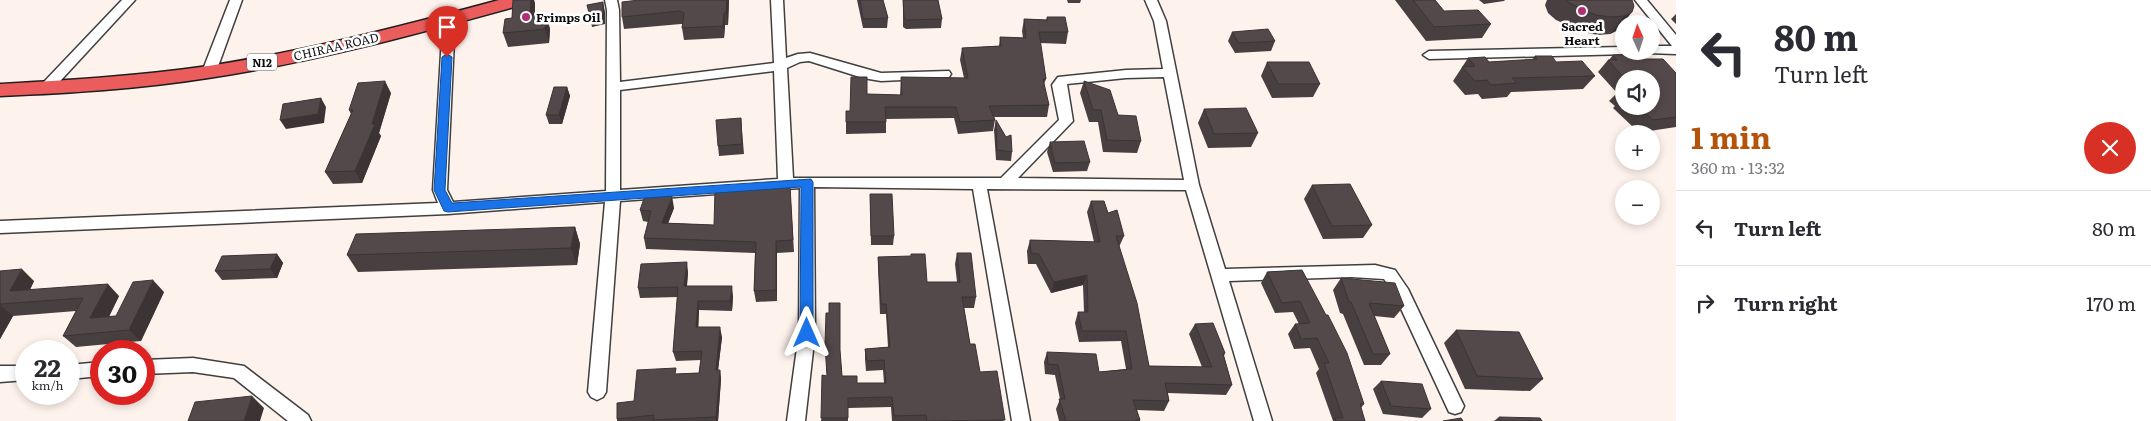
<!DOCTYPE html>
<meta charset="utf-8">
<style>
body{margin:0;font-family:Literata,serif;background:#f2f2f3;color:#2b2b33;height:100vh;display:flex;flex-direction:column;font-size:19px;white-space:nowrap}
*{box-sizing:border-box;margin:0}
p{font-size:16px;color:#7c7c81}
.icon{flex:none;width:28px;height:28px;fill:none;stroke:currentColor;stroke-width:2;stroke-linecap:round;stroke-linejoin:round}
.map{position:relative;flex:1;overflow:hidden}
.side{display:flex;flex-direction:column;background:#fff;width:475px}
.side>*{flex:none}
.hud{background:#fff;color:#2b2b33;overflow:hidden}
.needle{width:32px;rotate:357deg}
.fabs{position:absolute;left:1615px;top:15px;display:grid;gap:10px}
.fabs a{display:grid;place-items:center;width:45px;height:45px;border-radius:50%;background:#fff;box-shadow:0 2px 8px #0003;font-size:25px}
.speed{position:absolute;left:15px;top:340px;display:flex;gap:10px;font-size:25px;font-weight:700;text-align:center}
.speed>*{display:grid;place-content:center;width:65px;height:65px;border-radius:50%;background:#fff;box-shadow:0 2px 8px #0003;line-height:1}
.speed small{font-size:12px;font-weight:400}
.speed .limit{border:8px solid #d22;background:#fff;color:#111}
.pin{position:absolute;display:grid;place-items:center;width:42px;height:42px;color:#fff;margin:-51px -21px;border-radius:50% 50% 50% 0;rotate:-45deg;box-shadow:0 0 5px #0007}
.pin .icon{rotate:45deg}
.me{position:absolute;width:55px;margin:-28px;rotate:0deg;stroke-linejoin:round;filter:drop-shadow(0 0 4px #0008)}
.turn{display:flex;align-items:center;gap:18px;height:105px;padding:0 15px;font-size:22px}
.turn .icon{width:65px;height:65px;stroke-width:2.5}
.turn b{display:block;font-size:35px;line-height:42px}
.round{display:grid;place-items:center;flex:none;width:52px;height:52px;border-radius:26px;background:#f2f2f3}
.overview{display:flex;align-items:center;justify-content:space-between;height:85px;padding:0 15px}
h1{font-size:30px;font-weight:700;line-height:38px;color:#b45309}
ul{padding:0;list-style:none}
li{display:flex;align-items:center;gap:15px;height:75px;padding:0 15px;border-top:1px solid #e1e1e2}
li div{flex:1}
li b{display:block;font-size:19px}
li em{font-style:normal}
main{display:flex;flex:1;min-height:0}
.map>svg:first-child{display:block}
.lines{fill:none;stroke-linecap:round;stroke-linejoin:round}
.minor-casing{stroke:#3f3f3f;stroke-width:3}
.highway-casing{stroke:#1d1d1d;stroke-width:3}
.minor{fill:#fff;fill-rule:evenodd}
.highway{fill:#eb5d5d;fill-rule:evenodd}
.wall{fill:#483f40;fill-rule:evenodd}
.shaded-wall{fill:#3b3334}
.building{fill:#54494a;stroke:#3b3334}
.route{fill:#1a73e8;stroke:#114b97}
.poi-dot{fill:#b32d71;stroke:#fff;stroke-width:2}
.labels{text-anchor:middle;dominant-baseline:central;stroke-width:5;stroke-linejoin:round;paint-order:stroke}
.shield{fill:#fff;stroke:#555;stroke-width:1}
.shield-label{font-size:11px;font-weight:bold;fill:#0c0c0c}
.poi-label{font-size:12px;font-weight:bold;fill:#0c0c0c;stroke:#fff;text-anchor:start}
.street-label{font-size:12px;fill:#0c0c0c;stroke:#fff}
</style>
<main>
<div class="map">
<svg width="1676" height="421" viewBox="0 0 1676 421">
<rect width="100%" height="100%" fill="#fef2ec"/>
<g class="lines">
<g class="minor-casing">
<path id="minor" d="M122,0H135L51,91H41L39,88L41,85Z
M230,0H242L216,72L209,76L204,75L202,72Z
M605,0H617L619,10L620,82L774,63L771,0H783L786,58L798,54L810,53L881,73L949,71L951,74L949,77L944,78L881,81L863,78L809,61L800,62L787,68L793,178H1001L1059,120L1052,85L1058,77L1126,70L1163,69L1154,21L1145,0H1157L1166,21L1199,185L1225,269L1375,265L1395,270L1408,289L1461,400L1464,406L1461,412L1455,414L1449,412L1396,298L1384,279L1351,277L1229,281L1272,421H1254L1186,190L987,189L1030,421H1012L973,189L814,187L815,333L805,421H787L799,333L800,188L620,201L606,392L603,397L597,400L591,397L588,392L605,202L448,214L0,233V221L438,203L433,190L443,19L449,15L455,19L447,190L453,202L606,191L607,10ZM774,71L778,179L620,190V90ZM1164,77L1184,180L1018,178L1073,121L1067,84L1126,78Z
M1635,0H1647L1676,35V54L1646,53L1645,51H1651V46H1672Z
M1624,47V51H1630L1629,54L1429,59L1423,55L1429,51Z
M193,358L244,366L308,415L311,421H288L234,378L193,372L144,374V360Z
M101,362V376L69,379V365Z
M0,366H26V380L0,382Z"/>
</g>
<g class="highway-casing">
<path id="highway" d="M499,0H528L525,4C420,33 315,62 208,78C139,89 69,93 0,96V84C69,80 139,76 208,66C306,51 403,26 499,0Z"/>
</g>
<use href="#minor" class="minor"/>
<use href="#highway" class="highway"/>
</g>
<path class="wall" d="M513,0H534L535,4V16L546,15L550,29L549,43L508,47L503,33L512,18Z
M729,0L728,25H725L724,38L684,40L682,28L683,24H681L624,29L622,17Z
M857,0H883L888,18L887,28H863Z
M903,0H938L942,19L941,28L906,29L903,27Z
M1067,0H1081L1080,3H1068Z
M1395,0H1435L1444,11L1491,24L1482,38L1426,41Z
M1479,0H1505L1504,1L1484,4Z
M1547,0H1632L1618,30L1610,34L1598,35L1583,32L1556,20L1548,13L1545,5Z
M1676,14V24L1671,19Z
M1047,17L1068,32L1066,44L1040,43L1046,79L1044,84L1049,105L1047,117H994L995,120L993,131L958,134L954,118L886,119V133L846,134V111H850L867,94L900,95L901,77L964,78L960,60L962,48L999,46L1000,37L1023,38L1022,31L1024,19L1046,20Z
M1232,32L1275,41L1271,51L1235,53L1228,41Z
M1613,55L1639,59L1676,73V127L1643,132L1636,126H1632L1613,108L1615,106L1609,101L1617,93L1598,72L1608,60H1609ZM1624,79H1651V106H1624Z
M1535,56L1556,62L1595,76L1583,89L1511,92L1507,97L1482,99L1478,94L1465,95L1453,81L1468,58L1489,62L1532,60Z
M1267,62L1320,84L1313,97L1272,98L1261,76Z
M1084,81L1118,115L1141,141L1137,153L1103,152L1098,122H1089L1080,93Z
M567,87L570,96L562,124H549L546,115Z
M391,93L379,133L381,136L362,183L333,184L325,172L351,114L349,110Z
M1204,109L1258,133L1251,147L1208,148L1198,123Z
M741,118L744,154L719,156L718,146Z
M996,120L1012,152L1011,161L996,160L994,130Z
M1050,142L1090,162L1087,171L1053,172L1047,152Z
M1312,185L1372,225L1363,238L1323,239L1304,199Z
M790,186L794,252L777,253V301L756,302L754,291L755,253L646,249L644,238L648,222L643,221L640,210L674,208L668,223L714,225Z
M870,194L894,236L893,245H871Z
M1091,201L1108,213L1124,236L1119,247L1149,366L1202,367L1189,334L1195,324L1225,353L1224,356L1232,385L1226,395L1168,393L1169,401L1164,411L1137,410L1140,420V421H1059L1056,409L1060,399L1055,375L1045,374L1044,362L1047,352L1099,372L1126,369L1121,341L1079,342L1075,323L1078,312H1084L1083,285L1051,293L1036,264H1028L1027,251L1030,240L1094,242L1087,212Z
M575,227L580,244L577,265L358,272L347,255Z
M957,253L976,297L974,308H964L970,344L980,372L1004,421H892L891,407L848,408V421H821L827,376L825,344L829,313L840,351L842,376L857,383H884L883,370L866,371L865,359V349L888,347L886,314H880L878,267V257L927,282H957L955,264Z
M277,254L283,263L277,278L222,280L215,271Z
M1302,270L1364,404L1361,408L1365,421H1333L1316,373L1319,369L1310,348L1294,349L1288,334L1295,324H1299L1293,312L1275,313L1261,283L1267,272Z
M0,271L34,281L30,290L119,296L109,317L116,316L164,292L141,341L76,347L63,336L76,311L13,316L0,339Z
M688,272L687,286L733,296L732,311L699,310L698,327L722,337L718,370H720L721,379L718,421H617V419L634,401L677,374L699,373L701,360L676,361L673,352L678,297L640,298L638,288Z
M1341,278L1404,306L1394,318L1374,316L1390,354L1381,365H1364L1343,314L1340,313L1333,290Z
M1456,330L1543,379L1530,391L1465,389L1444,343Z
M1381,381L1431,409L1422,418L1383,414L1373,389Z
M1499,417L1542,421H1494Z"/>
<path class="shaded-wall" d="M531,0H534L535,4V30L530,16Z
M727,0H729L728,25L726,13Z
M603,2L605,12V24L592,27L590,17Z
M1632,12L1618,30L1610,34L1624,16Z
M724,13L725,25L724,38L723,26Z
M546,15L550,29L549,43L545,29Z
M385,81L391,93L379,133L381,136L362,183L355,171Z
M567,87L570,96L562,124L559,115Z
M321,98L326,107L324,123L286,129L280,120Z
M672,196L674,208L664,234L662,223Z
M575,227L580,244L577,265L571,248Z
M776,241L777,253V301L776,290Z
M277,254L283,263L277,278L270,269Z
M687,262L688,272L686,296L684,286Z
M22,269L34,281L23,303L10,291Z
M1087,275L1083,285L1051,293L1054,282Z
M153,280L164,292L141,341L129,330Z
M108,284L119,296L102,330L90,318Z
M732,286L733,296L732,311L730,301Z
M698,301L699,310L698,337L696,327Z
M0,305L13,316L0,339Z
M720,327L722,337L717,379L716,370Z
M720,370L721,379L718,421H716V417Z
M252,396L264,408L260,421H244Z"/>
<path class="building" d="M513,0H531L530,16L546,15L545,29L503,33L505,19L512,18Z
M639,0H727L726,13H724L723,26L682,28L684,13L679,11L622,17V2Z
M860,0H883L888,18L863,19Z
M903,0H938L942,19L907,20L904,18Z
M1413,0H1435L1444,11L1478,10L1491,24L1434,27Z
M1566,0H1632L1634,6L1632,12L1624,16L1611,17L1596,15L1569,3Z
M603,2V15L590,17L587,5Z
M1047,17H1065L1068,32H1039L1046,79H1043L1049,105L989,106L995,120L960,122L956,107H885L886,122H846V111H850L851,77H867V94L902,95L901,77L968,78L962,48L1001,46L1000,37L1026,38L1024,19L1048,20Z
M1268,29L1275,41L1239,43L1232,32Z
M1635,54L1639,59H1663L1676,73V117L1653,120L1647,114L1642,115L1633,106H1651V79H1625L1608,60H1617L1613,55Z
M1535,56H1552L1556,62L1582,61L1595,76L1512,78L1517,83L1491,85L1487,80L1475,81L1462,67L1475,66L1468,58L1485,57L1489,62L1537,59Z
M1267,62H1309L1320,84H1278Z
M385,81L372,124H375L355,171L325,172L353,110H349L358,83Z
M1084,81L1110,90L1118,115L1136,116L1141,141L1107,140L1101,110H1093Z
M554,87H567L559,115H546Z
M1624,89V94L1619,90Z
M321,98L318,114L280,120L283,104Z
M1246,108L1258,133L1214,134L1204,109Z
M741,118L742,144L718,146L716,120Z
M996,120L1006,137L1011,135L1012,152L997,150Z
M1084,141L1090,162L1055,163L1050,142Z
M1350,184L1372,225L1332,226L1312,185Z
M790,186L793,240L776,241V290L754,291L756,242L644,238L651,211L640,210L646,193L672,196L662,223L714,225L715,190Z
M870,194H892L894,236H871Z
M1091,201H1104L1108,213L1117,210L1124,236H1116L1137,303L1149,366L1212,367L1195,324L1213,323L1225,353L1223,354L1232,385L1165,383L1169,401L1133,400L1140,420H1135L1136,421H1066L1059,399H1065L1058,365L1048,364L1047,352L1096,354L1099,372L1132,369L1126,331H1082L1078,312H1088L1087,275L1054,282L1039,254L1031,253L1030,240L1100,242Z
M575,227L571,248L347,255L356,234Z
M957,253H971L976,297H962L970,344H975L980,372L997,371L1005,420L927,421L926,415L894,416L892,397L848,398V418H821L822,375L827,376L825,344L826,313H829V303H840V350L842,376H857V383H886L884,360L867,361L865,349L890,347L886,304H881L878,257L911,256V254H925L927,282H960Z
M277,254L270,269L215,271L222,256Z
M687,262L684,286H732L730,301H698L696,327H720L716,370H720L716,417L653,420L654,415L617,419V403L634,401L637,370L676,368L675,374L699,373L702,351L673,352L678,287L638,288L641,264Z
M22,269L10,291L108,284L90,318L116,316L133,282L153,280L129,330L63,336L83,298L0,304V271Z
M1302,270L1326,315H1328L1347,353L1364,404H1360L1365,421H1336L1335,418H1343L1324,363H1329L1317,338L1301,339L1295,324L1310,323L1300,301L1282,303L1267,272Z
M1341,278L1395,283L1404,306L1369,303L1390,354H1373L1351,302H1349Z
M1456,330L1519,332L1543,379L1477,376Z
M1381,381L1422,384L1431,409L1391,406Z
M252,396L244,421H188L195,402Z
M1499,417L1540,418L1542,421H1501Z
M1461,418L1463,421H1443Z"/>
<path class="route" d="M447,54L452,57L445,190L452,203L811,179L813,182V333L811,337L807,338L802,337L800,333L801,187L448,212L444,211L434,190L442,57Z"/>
<g class="poi-dot">
<circle cx="1582" cy="11" r="5"/>
<circle cx="526" cy="17" r="5"/>
</g>
<g class="labels">
<rect class="shield" x="247" y="53.5" width="30" height="17" rx="4"/>
<g class="shield-label">
<text x="262" y="62">N12</text>
</g>
<g class="poi-label">
<text x="536" y="17">Frimps Oil</text>
<text x="1582" y="26" text-anchor="middle">Sacred<tspan x="1582" dy="14">Heart</tspan></text>
</g>
<g class="street-label">
<text transform="translate(336 46) rotate(-13)">CHIRAA ROAD</text>
</g>
</g>
</svg>
<div class="fabs">
<a><svg class="needle" viewBox="-14 -14 28 28"><path d="M0-13l5 13h-10z" fill="#e53935"/><path d="M0 13l5-13h-10z" fill="#7c7c81"/></svg></a>
<a><svg class="icon" aria-label="sound" viewBox="0 0 24 24"><path d="M4 9h4l5-4v14l-5-4H4zM17 9q2 3 0 6"/></svg></a>
<a>+</a>
<a>−</a>
</div>
<div class="speed"><div>22<small>km/h</small></div><div class="limit">30</div></div>
<div class="pin" style="left:447px;top:57px;background:#d93025"><svg class="icon" aria-label="arrive" viewBox="0 0 24 24"><path d="M6 21V4h12l-3 4 3 4H6"/></svg></div>
<svg class="me" style="left:807px;top:333px" viewBox="-20 -20 40 40"><path d="M0-17L14 15 0 8-14 15z" fill="#1a73e8" stroke="#fff" stroke-width="4"/></svg>
</div>
<section class="side">
<div class="hud">
<div class="turn"><svg class="icon" aria-label="left" viewBox="0 0 24 24"><path d="M17 20v-9H6M10 6l-5 5 5 5"/></svg><div><b>80 m</b>Turn left</div></div>
</div>
<div class="overview"><div><h1>1 min</h1><p>360 m · 13:32</p></div><a class="round" style="background:#d93025;color:#fff"><svg class="icon" aria-label="close" viewBox="0 0 24 24"><path d="M6 6l12 12M18 6L6 18"/></svg></a></div>
<ul>
<li><svg class="icon" aria-label="left" viewBox="0 0 24 24"><path d="M17 20v-9H6M10 6l-5 5 5 5"/></svg><div><b>Turn left</b></div><em>80 m</em></li>
<li><svg class="icon" aria-label="right" viewBox="0 0 24 24"><path d="M7 20v-9h11M14 6l5 5-5 5"/></svg><div><b>Turn right</b></div><em>170 m</em></li>
</ul>
</section>
</main>
